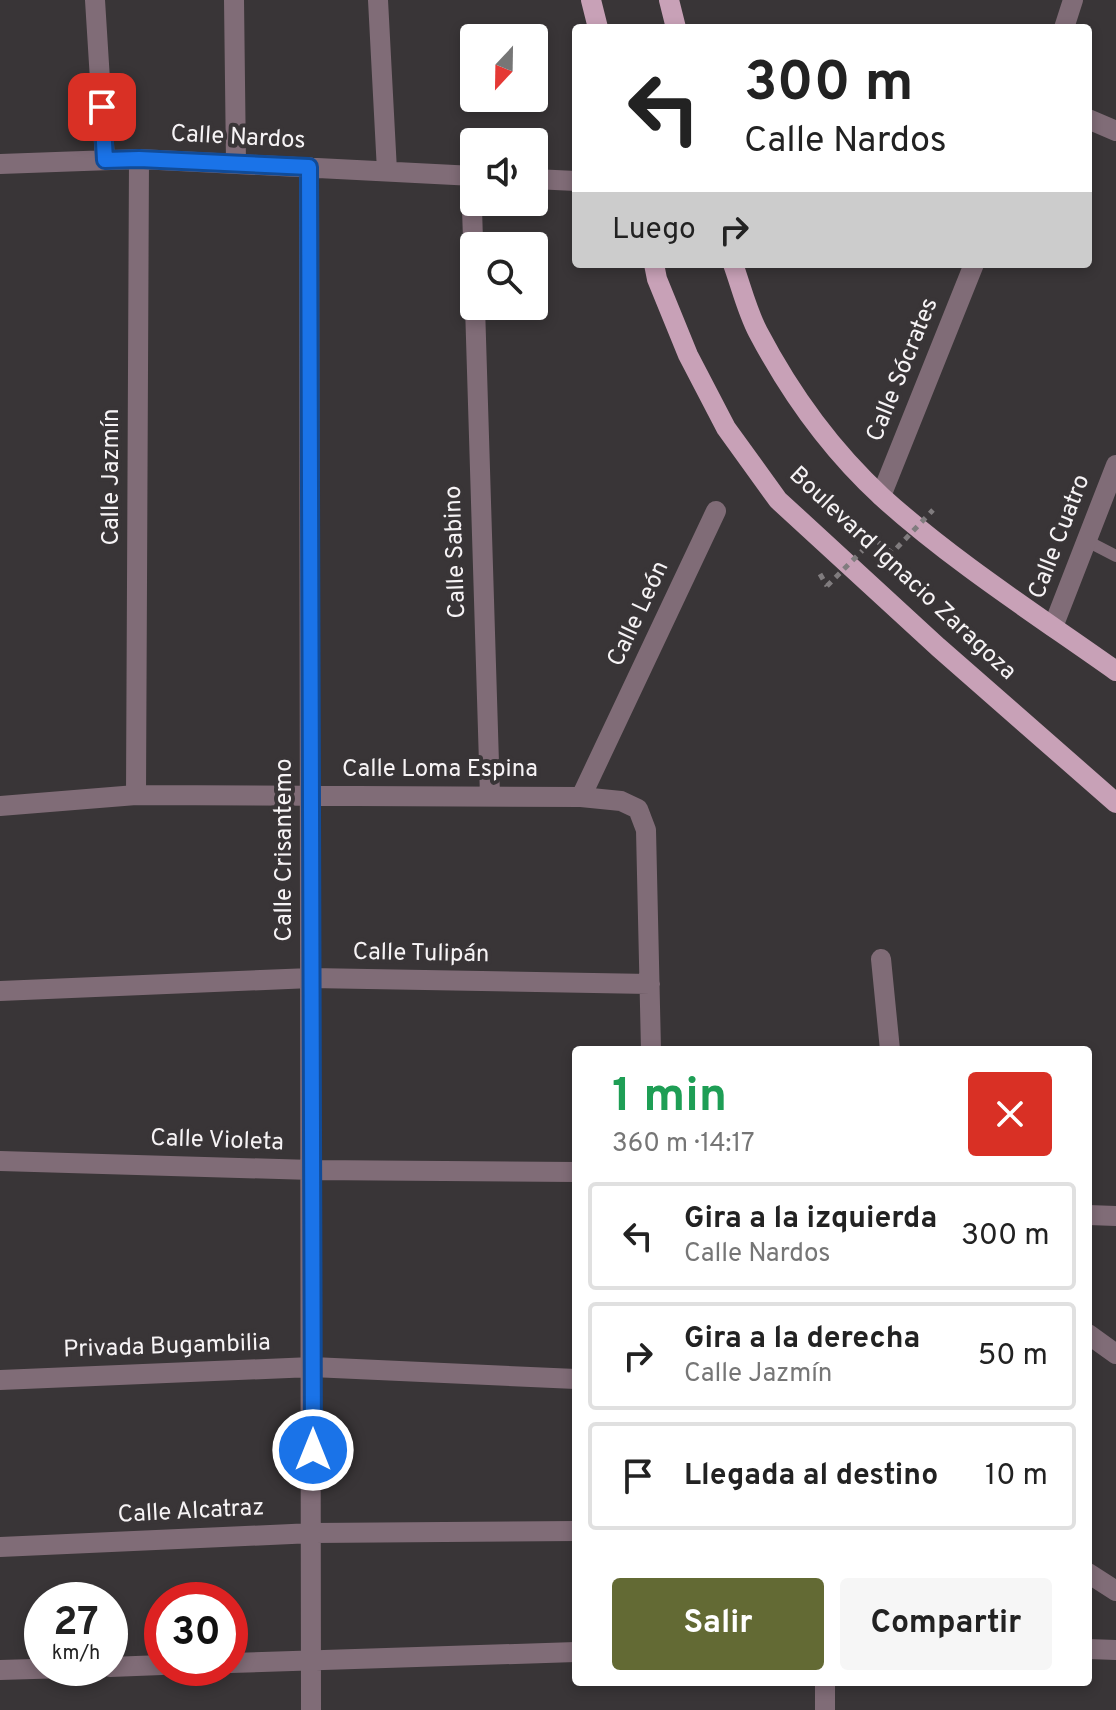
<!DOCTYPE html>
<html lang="es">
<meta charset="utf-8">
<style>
body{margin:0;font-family:Overpass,sans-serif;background:#f6f6f6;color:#222;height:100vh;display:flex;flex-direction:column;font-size:30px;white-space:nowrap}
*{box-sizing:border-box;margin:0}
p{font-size:26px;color:#767676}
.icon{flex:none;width:44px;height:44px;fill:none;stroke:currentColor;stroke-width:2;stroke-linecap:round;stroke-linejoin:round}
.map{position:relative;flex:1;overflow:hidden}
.drawer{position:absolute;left:572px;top:1046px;width:520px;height:640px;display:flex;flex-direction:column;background:#fff;border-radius:8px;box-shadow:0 4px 12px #0003}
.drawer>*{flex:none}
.top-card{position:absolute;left:572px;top:24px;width:520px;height:244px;border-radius:8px;box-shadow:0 4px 12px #0003;background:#fff;color:#222;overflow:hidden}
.needle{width:52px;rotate:202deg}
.tools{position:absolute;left:460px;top:24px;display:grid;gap:16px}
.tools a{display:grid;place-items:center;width:88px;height:88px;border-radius:8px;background:#fff;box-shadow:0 4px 12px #0003;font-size:40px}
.speed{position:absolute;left:24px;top:1582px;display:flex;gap:16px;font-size:40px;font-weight:700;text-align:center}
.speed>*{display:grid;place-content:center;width:104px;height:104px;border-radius:50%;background:#fff;box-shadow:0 4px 12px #0003;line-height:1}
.speed small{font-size:20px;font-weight:400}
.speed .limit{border:12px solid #d22;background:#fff;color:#111}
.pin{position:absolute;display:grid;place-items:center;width:68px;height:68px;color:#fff;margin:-34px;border-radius:16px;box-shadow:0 4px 12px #0006}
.me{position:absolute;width:88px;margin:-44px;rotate:0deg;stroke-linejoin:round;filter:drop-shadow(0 0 6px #0008)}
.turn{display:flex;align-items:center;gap:28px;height:168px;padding:0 40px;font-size:36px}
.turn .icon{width:104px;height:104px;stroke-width:2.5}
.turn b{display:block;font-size:56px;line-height:68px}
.then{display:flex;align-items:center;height:76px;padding:0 40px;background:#0003;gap:16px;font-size:30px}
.round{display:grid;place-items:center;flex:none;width:84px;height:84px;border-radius:8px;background:#f6f6f6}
.summary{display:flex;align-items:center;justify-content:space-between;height:136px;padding:0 40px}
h1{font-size:48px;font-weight:700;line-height:60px;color:#1e9e55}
.button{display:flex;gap:16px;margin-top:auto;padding:16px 40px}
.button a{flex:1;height:92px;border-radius:8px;background:#636a34;color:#fff;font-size:32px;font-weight:700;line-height:92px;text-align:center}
.button a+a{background:#f6f6f6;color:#222}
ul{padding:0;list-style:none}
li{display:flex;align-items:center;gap:24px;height:108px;margin:0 16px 12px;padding:0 24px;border:4px solid #e0e0e0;border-radius:8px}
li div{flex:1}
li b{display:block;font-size:30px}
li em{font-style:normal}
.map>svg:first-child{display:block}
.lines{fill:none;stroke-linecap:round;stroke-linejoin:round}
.path{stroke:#807c7e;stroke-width:5;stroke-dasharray:6 6;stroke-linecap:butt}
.service{stroke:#806c77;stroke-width:12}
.minor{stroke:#806c77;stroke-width:20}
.primary{stroke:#c8a1b7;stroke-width:20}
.path-bridge{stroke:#807c7e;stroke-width:5;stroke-dasharray:6 6;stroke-linecap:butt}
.route-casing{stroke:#114b97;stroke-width:20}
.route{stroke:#1a73e8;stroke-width:14}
.labels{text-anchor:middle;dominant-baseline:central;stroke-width:8;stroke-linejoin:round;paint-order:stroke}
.street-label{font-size:24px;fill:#f6f3f5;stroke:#393537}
</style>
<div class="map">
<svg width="1116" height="1710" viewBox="0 0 1116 1710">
<rect width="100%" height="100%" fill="#393537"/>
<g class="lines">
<path class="path" d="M820,574L827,586"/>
<path class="service" d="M1087,541L1116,556"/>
<path class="minor" d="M95,0L105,160
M234,0L236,163
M378,0L387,171
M1064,28L1073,0
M1088,119L1116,131
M0,164L139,159L474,176
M309,167L311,1710
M471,176L474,272
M534,179L576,181
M475,306L490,796
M881,496L974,264
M1053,627L1116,465
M136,795L139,159
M581,797L716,511
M0,806L136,795L581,797L621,801L638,809L646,830L651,1050
M881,959L890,1050
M0,991L311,978L650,984
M0,1161L312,1170L576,1172
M1088,1215L1116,1216
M1088,1334L1116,1354
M0,1380L312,1367L576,1379
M0,1547L313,1533L576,1531
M1088,1573L1116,1591
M1088,1649L1116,1650
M230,1663L576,1652
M110,1667L162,1665
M0,1670L67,1668
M825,1710V1682"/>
<path class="primary" d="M591,0L598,28
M669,0L676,28
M654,264L657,279L688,355L726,428L778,500L938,647L1116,803
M733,264C741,286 747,311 758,332C790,393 832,451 882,497C954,562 1037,615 1116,671"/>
<path class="path-bridge" d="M827,586L874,539L892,553L933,510"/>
</g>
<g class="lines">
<g class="route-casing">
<path id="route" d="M102,107L105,160L139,159L309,167L313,1450"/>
</g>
<use href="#route" class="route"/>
</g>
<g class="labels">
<g class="street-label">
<text transform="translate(238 138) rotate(3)">Calle Nardos</text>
<text transform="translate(903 370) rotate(-68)">Calle Sócrates</text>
<text transform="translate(112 477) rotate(-90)">Calle Jazmín</text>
<text transform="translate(1060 537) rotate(-69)">Calle Cuatro</text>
<text transform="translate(456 552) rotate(-92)">Calle Sabino</text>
<text transform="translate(902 574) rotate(43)">Boulevard Ignacio Zaragoza</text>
<text transform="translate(639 614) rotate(-65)">Calle León</text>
<text x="440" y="770">Calle Loma Espina</text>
<text transform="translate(285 850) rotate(-90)">Calle Crisantemo</text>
<text transform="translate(421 954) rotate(1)">Calle Tulipán</text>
<text transform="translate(217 1141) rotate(2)">Calle Violeta</text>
<text transform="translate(167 1347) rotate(-2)">Privada Bugambilia</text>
<text transform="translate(191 1512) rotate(-3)">Calle Alcatraz</text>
</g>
</g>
</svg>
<div class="tools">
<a><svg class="needle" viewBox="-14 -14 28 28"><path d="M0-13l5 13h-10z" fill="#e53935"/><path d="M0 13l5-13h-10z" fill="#767676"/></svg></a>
<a><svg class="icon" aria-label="sound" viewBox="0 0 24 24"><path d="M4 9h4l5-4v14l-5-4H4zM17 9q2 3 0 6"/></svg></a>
<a><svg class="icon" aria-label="search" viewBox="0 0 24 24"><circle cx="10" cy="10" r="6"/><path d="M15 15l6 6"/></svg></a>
</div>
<div class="speed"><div>27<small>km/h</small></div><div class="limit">30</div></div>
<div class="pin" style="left:102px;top:107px;background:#d93025"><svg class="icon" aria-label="arrive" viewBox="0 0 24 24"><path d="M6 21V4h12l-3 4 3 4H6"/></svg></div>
<svg class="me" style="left:313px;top:1450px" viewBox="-20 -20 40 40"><circle r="17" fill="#1a73e8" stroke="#fff" stroke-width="3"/><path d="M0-11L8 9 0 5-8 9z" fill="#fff"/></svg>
<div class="top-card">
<div class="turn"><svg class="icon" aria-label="left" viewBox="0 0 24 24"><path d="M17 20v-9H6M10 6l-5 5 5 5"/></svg><div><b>300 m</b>Calle Nardos</div></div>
<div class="then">Luego<svg class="icon" aria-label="right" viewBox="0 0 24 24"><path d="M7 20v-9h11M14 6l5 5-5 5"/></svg></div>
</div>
<section class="drawer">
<div class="summary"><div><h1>1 min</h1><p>360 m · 14:17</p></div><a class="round" style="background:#d93025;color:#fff"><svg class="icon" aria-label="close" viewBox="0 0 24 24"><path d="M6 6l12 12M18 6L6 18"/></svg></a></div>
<ul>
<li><svg class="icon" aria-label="left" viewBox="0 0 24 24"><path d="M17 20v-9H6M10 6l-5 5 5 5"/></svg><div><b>Gira a la izquierda</b><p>Calle Nardos</p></div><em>300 m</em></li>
<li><svg class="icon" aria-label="right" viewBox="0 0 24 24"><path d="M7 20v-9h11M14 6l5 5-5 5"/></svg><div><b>Gira a la derecha</b><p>Calle Jazmín</p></div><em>50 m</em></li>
<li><svg class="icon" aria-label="arrive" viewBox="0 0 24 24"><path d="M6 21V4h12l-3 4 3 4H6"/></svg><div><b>Llegada al destino</b></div><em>10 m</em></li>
</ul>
<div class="button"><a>Salir</a><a>Compartir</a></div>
</section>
</div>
